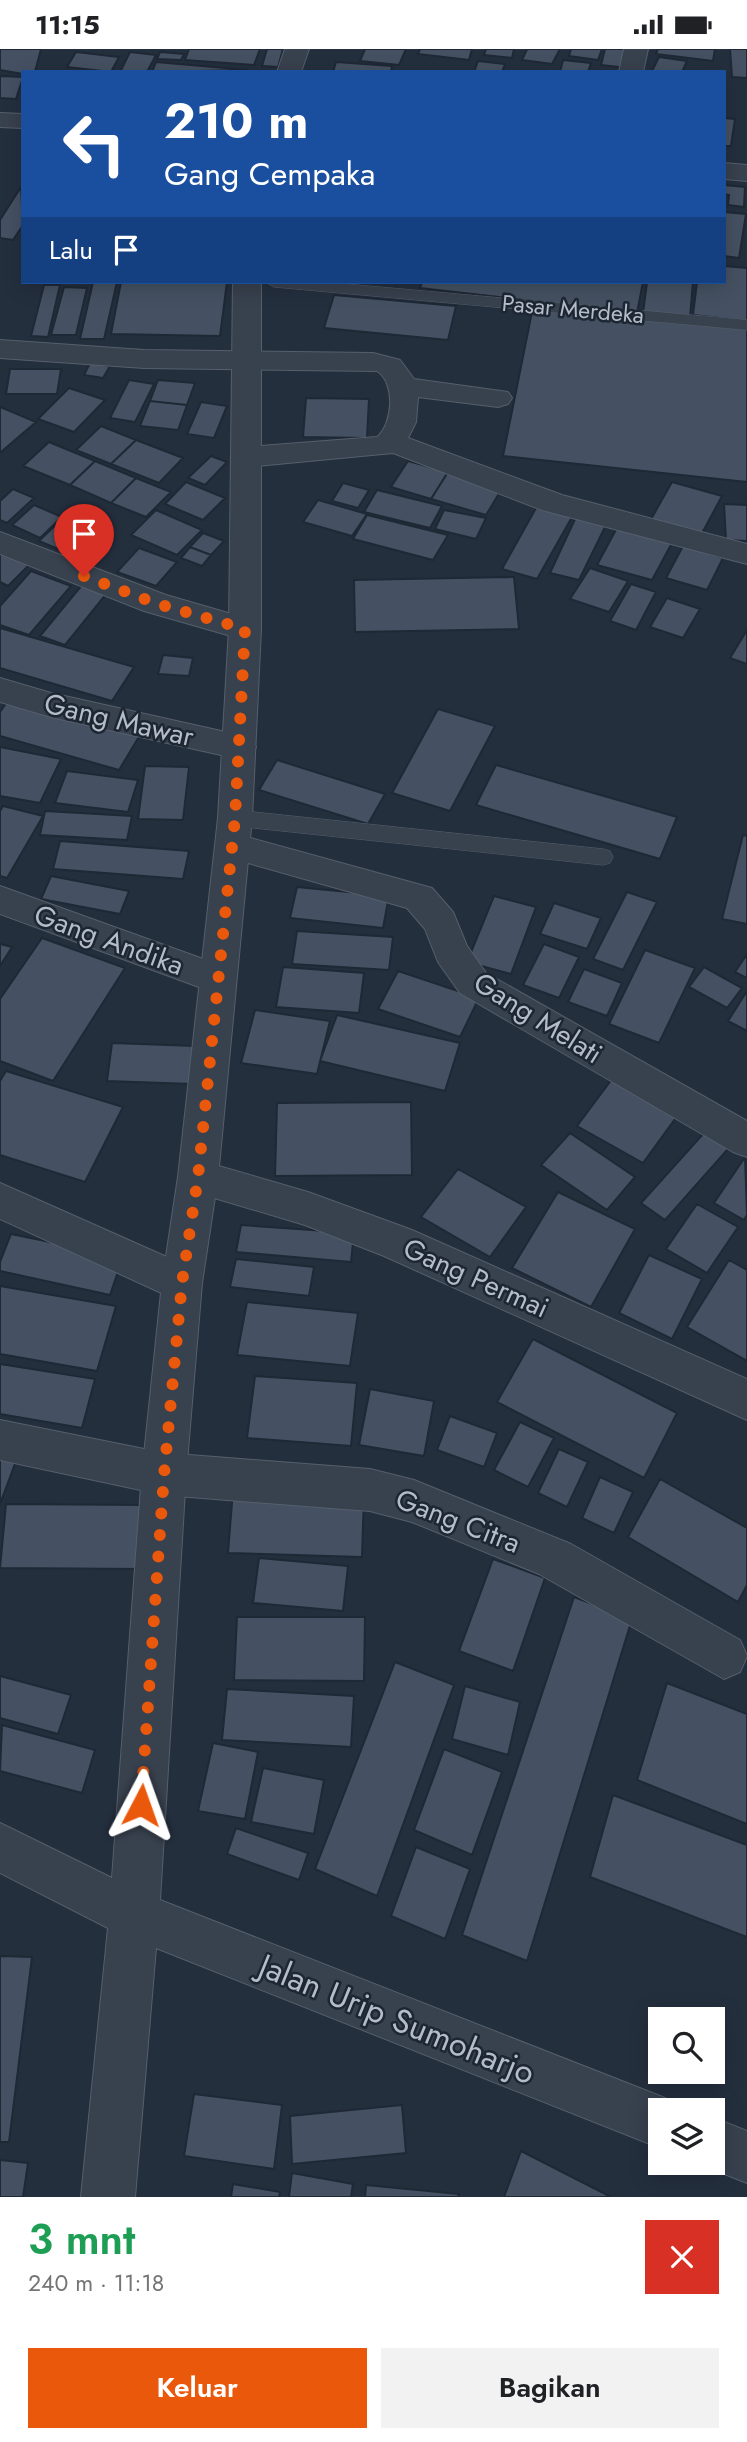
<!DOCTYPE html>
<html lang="id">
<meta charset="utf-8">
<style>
body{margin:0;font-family:Jost,sans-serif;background:#f2f2f2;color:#202124;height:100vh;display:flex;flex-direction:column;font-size:26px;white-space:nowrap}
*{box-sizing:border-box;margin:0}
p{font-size:23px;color:#757577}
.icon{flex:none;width:38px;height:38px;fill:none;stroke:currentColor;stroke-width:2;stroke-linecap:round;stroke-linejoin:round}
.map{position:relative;height:2148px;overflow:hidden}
.drawer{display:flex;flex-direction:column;background:#fff;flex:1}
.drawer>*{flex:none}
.top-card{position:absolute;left:21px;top:21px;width:705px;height:214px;border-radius:0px;box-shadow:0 4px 18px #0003;background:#1a4fa0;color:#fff;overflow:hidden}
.controls{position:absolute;left:648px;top:1958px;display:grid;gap:14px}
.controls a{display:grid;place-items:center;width:77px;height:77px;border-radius:0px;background:#fff;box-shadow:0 4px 18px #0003;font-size:35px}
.pin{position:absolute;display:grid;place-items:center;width:60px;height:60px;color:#fff;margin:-72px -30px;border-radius:50% 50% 50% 0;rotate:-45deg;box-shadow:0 0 7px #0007}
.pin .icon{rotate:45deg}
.me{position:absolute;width:77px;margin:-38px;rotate:4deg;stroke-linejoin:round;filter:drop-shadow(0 0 5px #0008)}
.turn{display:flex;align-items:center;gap:24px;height:147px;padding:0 28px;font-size:32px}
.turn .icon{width:91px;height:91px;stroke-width:2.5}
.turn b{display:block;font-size:49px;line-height:60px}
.then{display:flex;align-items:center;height:66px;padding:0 28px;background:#0003;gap:14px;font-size:26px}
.round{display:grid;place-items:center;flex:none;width:74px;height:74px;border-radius:0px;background:#f2f2f2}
.head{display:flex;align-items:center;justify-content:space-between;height:119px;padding:0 28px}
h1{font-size:42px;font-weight:600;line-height:52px;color:#1e9e55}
.action{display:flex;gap:14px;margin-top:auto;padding:14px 28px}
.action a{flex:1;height:80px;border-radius:0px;background:#ea580c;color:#fff;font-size:28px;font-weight:600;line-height:80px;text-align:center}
.action a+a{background:#f2f2f2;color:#202124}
.status{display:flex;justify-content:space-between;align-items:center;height:49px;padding:0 35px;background:#fff;direction:ltr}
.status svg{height:19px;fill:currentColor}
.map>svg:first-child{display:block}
.building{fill:#455162;stroke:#1f2835;stroke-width:2}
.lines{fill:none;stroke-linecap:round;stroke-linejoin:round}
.service-casing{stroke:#565f6c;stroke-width:1}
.minor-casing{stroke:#565f6c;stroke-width:2}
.tertiary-casing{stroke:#565f6c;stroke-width:2}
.service{fill:#38414e;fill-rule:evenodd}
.minor{fill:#38414e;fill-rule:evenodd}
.tertiary{fill:#38414e;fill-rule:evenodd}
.route{stroke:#ea580c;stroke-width:12;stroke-dasharray:0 21.6}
.labels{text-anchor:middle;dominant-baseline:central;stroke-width:5;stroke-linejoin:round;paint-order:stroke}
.far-street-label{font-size:23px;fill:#b4bcc9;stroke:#1d2633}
.street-label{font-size:28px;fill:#b4bcc9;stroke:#1d2633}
.near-street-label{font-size:33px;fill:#b4bcc9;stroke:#1d2633}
</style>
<div class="status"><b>11:15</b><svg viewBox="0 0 49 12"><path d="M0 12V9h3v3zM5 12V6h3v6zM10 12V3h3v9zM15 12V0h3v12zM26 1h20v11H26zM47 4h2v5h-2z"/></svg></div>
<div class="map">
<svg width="747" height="2148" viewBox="0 0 747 2148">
<rect width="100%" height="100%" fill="#242f3e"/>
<path class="building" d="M0,0H41L35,23L23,25L0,21Z
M189,0H260L254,16L185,11Z
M267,0H283L278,18L262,17Z
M365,0H406L399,16L360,12Z
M420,0H472L469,11L418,5Z
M486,0H514L512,9L484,6Z
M527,0H560L552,15L522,11Z
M571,0H602L598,11L569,7Z
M605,0H632L627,19L601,16Z
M658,0H715L713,12L656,5Z
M730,0H747V29L732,28Z
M76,3L119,8L111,23L67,18Z
M130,3L156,6L147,23H120Z
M160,3L184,5L181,11L157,10Z
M659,8L687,12L682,23L652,22Z
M563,11L591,14L588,23H560Z
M478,12L505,15L502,23H474Z
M156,13L248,21L152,23Z
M336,13L392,17L391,23H333Z
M0,27L23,28L16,50L0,49Z
M724,69L735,70L731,97H724Z
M724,136L745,138L744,158L728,156L729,146L724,145Z
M21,138L23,176L13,191L0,189V171Z
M724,163L746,165L739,209L724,207Z
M724,217L747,219V272L693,266L697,233H724Z
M93,233H117L104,290H80Z
M121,233H227L220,287L111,285Z
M422,233H643L637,264L420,239Z
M647,233H693L690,268L643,264Z
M44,236H60L48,288L31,287Z
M64,238L87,239L76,286H51Z
M334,246L456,257L448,291L324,279Z
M533,258L747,279V433L503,407Z
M90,314L110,317L103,329L84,326Z
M10,320H61L57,345H6Z
M129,331L154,335L135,373L110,369Z
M158,331L195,334L187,356L150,352Z
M69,339L105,351L74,383L38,370Z
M306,349L369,350L367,389L303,388Z
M150,352L187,356L178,381L140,377Z
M201,353L227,357L214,389L187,385Z
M0,358L36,373L1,403H0Z
M101,377L136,391L111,415L76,401Z
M136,391L183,409L159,434L111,415Z
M49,393L95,412L70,436L23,417Z
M211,407L227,413L205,436L188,429Z
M95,412L136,429L111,454L70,436Z
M408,412L448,423L431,450L391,438Z
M448,423L503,438L486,466L431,450Z
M136,429L171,443L146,468L111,454Z
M186,433L225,449L203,471L165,455Z
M672,433L722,447L701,486L650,472Z
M343,434L369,441L358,459L332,452Z
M13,440L34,449L7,474L0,471V452Z
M377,441L442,457L430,479L364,463Z
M318,451L367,465L352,487L303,473Z
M724,455L747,456V492L726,491Z
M34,456L62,468L40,489L12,476Z
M536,459L572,468L537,530L502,520Z
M156,461L202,481L177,506L131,486Z
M444,461L486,469L476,490L435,480Z
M66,466L103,482L77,508L39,492Z
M367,466L448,486L433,511L353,490Z
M576,468L606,476L579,531L550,524Z
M618,477L673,492L652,531L597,516Z
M203,484L224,492L211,506L190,498Z
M683,497L723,509L707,541L666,529Z
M190,498L211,506L202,517L181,509Z
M139,499L177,513L156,537L117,523Z
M0,502L31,514L8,537L0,533Z
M590,519L628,532L609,563L570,550Z
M31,522L71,537L29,586L0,576V557Z
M514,528L519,580L355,583L354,531Z
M631,535L656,543L636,581L610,572Z
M82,536L107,544L65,596L40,587Z
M667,549L700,560L683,589L650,578Z
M0,579L134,618L112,652L0,619Z
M747,581V615L730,609Z
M163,606L193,609L189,627L158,625Z
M9,650L140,686L119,721L0,687V663Z
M438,660L495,677L450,762L392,744Z
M0,698L61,710L40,754L0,747Z
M277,711L385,745L368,775L259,741Z
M496,716L677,768L660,810L476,756Z
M145,717L189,718L183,771L138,770Z
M67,722L138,731L128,763L55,754Z
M3,757L43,767L7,829L0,827V762Z
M45,762L132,767L127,791L40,786Z
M743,786L747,787V875L722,870Z
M60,792L189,802L183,830L53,820Z
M51,827L129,842L120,865L41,850Z
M297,838L389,847L383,879L290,869Z
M627,843L657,853L623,921L593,910Z
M494,847L536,858L511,925L467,913Z
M554,854L601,869L587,900L540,885Z
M297,882L393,888L389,921L292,915Z
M42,889L125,919L53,1032L0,1012V950Z
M0,895L12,898L0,917Z
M544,895L579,908L559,949L523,936Z
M645,901L695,919L659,994L609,975Z
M747,905V929L735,923Z
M283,918L364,924L359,964L276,958Z
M704,918L742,939L727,959L689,938Z
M584,920L622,934L607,967L568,953Z
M398,922L479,949L460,988L378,960Z
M747,942V982L728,972Z
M255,961L330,972L317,1025L241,1014Z
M337,966L460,994L445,1042L320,1012Z
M112,994L196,997L192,1035L107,1032Z
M6,1022L123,1058L85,1133L0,1106V1032Z
M618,1022L683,1059L643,1114L577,1077Z
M411,1053L412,1126L275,1127L277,1054Z
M712,1075L736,1091L665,1171L641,1154Z
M570,1084L635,1128L607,1161L541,1116Z
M745,1108L747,1166L744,1171L714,1154Z
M458,1120L526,1158L490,1208L421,1168Z
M558,1143L635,1180L591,1258L512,1219Z
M697,1155L738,1178L707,1224L666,1200Z
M241,1176L354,1184L351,1213L236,1203Z
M11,1185L123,1208L110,1246L0,1222V1213Z
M649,1206L702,1230L672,1290L619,1264Z
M236,1210L314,1218L309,1247L230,1238Z
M729,1211L747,1221V1312L687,1278Z
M0,1237L116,1257L97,1322L0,1305Z
M247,1253L358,1264L350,1317L237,1306Z
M533,1290L677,1364L644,1429L497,1353Z
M0,1315L95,1330L82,1379L0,1365Z
M255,1327L357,1334L351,1397L247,1389Z
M370,1340L434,1352L424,1407L359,1396Z
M450,1367L497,1384L484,1418L437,1401Z
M520,1373L554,1389L528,1438L494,1421Z
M559,1400L588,1413L567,1458L538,1444Z
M0,1408L16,1412L0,1455Z
M600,1428L633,1443L614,1484L582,1469Z
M660,1430L747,1479V1536L738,1553L628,1488Z
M233,1441L364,1445L362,1508L228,1504Z
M6,1455L148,1456L143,1520L0,1519Z
M259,1509L348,1517L343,1562L253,1554Z
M493,1510L545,1529L513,1622L459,1602Z
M574,1548L632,1570L527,1912L462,1886Z
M237,1568H365L364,1632L234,1631Z
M395,1613L454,1636L377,1847L315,1820Z
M0,1627L71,1646L58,1685L0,1669Z
M667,1634L747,1665V1775L637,1731Z
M465,1637L520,1653L508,1706L452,1690Z
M227,1640L354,1647L351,1698L222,1691Z
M2,1676L95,1701L82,1744L0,1722Z
M213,1694L258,1703L245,1770L198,1762Z
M444,1700L502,1723L472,1806L414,1781Z
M263,1719L324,1731L314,1785L251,1773Z
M613,1746L747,1796V1888L590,1828Z
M236,1779L308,1804L299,1831L227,1805Z
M416,1798L470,1820L445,1890L391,1867Z
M0,1907L32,1908L9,2093H0Z
M194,2045L282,2056L274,2120L184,2107Z
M402,2056L406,2104L292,2115L290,2067Z
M521,2102L611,2148H504Z
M0,2111L28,2114L23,2148H0Z
M292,2124L353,2135L351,2148H289Z
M233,2135L280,2143L279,2148H231Z
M366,2136L459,2145L458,2148H365Z"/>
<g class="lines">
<g class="service-casing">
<path id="service" d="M266,233H324L747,271V281L274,238Z
M235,761L603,800L610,802L613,808L610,814L603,816L235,777L228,774L225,769L228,764Z"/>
</g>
<g class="minor-casing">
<path id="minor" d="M624,0H648L643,23H619Z
M0,291L144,301L373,304L400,311L414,330L508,343L512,349L508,355L498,358L418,348L416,373L408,389L562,446L747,495V515L542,461L393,404L246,418L236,415L231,408L236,401L246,398L377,388C393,375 396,334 377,322L144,319L0,309Z
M0,483L166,546L256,572L261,580L256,588L245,591L144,562L0,505Z
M0,629L51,644L239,686L251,689L256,698L251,707L239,710L51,668L0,653Z
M232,784L432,839L453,863L467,897L486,924L747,1072V1108L733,1103L460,944L438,913L425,880L407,859L220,806L215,797L220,788Z
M0,837L231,920L236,930L231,940L218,945L0,865Z
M198,1111L308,1143L412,1181L747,1330V1371L384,1207L305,1176L184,1140L178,1128L184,1116Z
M0,1134L196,1221L202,1234L196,1247L182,1252L168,1247L0,1170Z
M0,1371L164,1404L370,1420L414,1431L571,1495L740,1591L747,1607L740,1623L724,1630L539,1525L412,1473L370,1462L164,1446L0,1411Z"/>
</g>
<g class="tertiary-casing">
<path id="tertiary" d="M285,0H309L301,23H277Z
M0,64L23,65V79L0,78Z
M724,114L747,116V132L724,130Z
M233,233H261V580L252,769L218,1128L202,1234L186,1425L160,1851L660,2047L678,2055L681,2062H660V2099L156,1899L135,2148H81L108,1879L0,1824V1774L112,1829L142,1425L162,1234L178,1128L218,769L229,580Z
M712,2068L747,2082V2134L697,2114H712Z"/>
</g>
<use href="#service" class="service"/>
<use href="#minor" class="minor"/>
<use href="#tertiary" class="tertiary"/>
</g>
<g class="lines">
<path class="route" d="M84,527L155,554L245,580L235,769L198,1128L182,1234L164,1426L141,1756"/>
</g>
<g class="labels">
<g class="far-street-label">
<text transform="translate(573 260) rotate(5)">Pasar Merdeka</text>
</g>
<g class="street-label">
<text transform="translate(119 671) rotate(13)">Gang Mawar</text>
<text transform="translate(109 891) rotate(20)">Gang Andika</text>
<text transform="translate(538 969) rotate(32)">Gang Melati</text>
<text transform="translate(476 1229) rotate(24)">Gang Permai</text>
<text transform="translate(458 1472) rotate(21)">Gang Citra</text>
</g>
<g class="near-street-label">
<text transform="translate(397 1970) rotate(22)">Jalan Urip Sumoharjo</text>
</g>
</g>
</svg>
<div class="controls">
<a><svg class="icon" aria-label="search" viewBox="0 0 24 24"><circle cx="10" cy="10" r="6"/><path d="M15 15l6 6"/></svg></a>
<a><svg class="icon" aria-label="layers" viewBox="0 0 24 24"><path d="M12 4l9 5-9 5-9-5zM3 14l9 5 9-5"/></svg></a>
</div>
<div class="pin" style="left:84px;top:527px;background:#d93025"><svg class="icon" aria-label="arrive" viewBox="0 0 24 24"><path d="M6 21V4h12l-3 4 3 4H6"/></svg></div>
<svg class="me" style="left:141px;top:1756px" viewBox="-20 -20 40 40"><path d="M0-17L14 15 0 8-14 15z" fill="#ea580c" stroke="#fff" stroke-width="4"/></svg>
<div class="top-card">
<div class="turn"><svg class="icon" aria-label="left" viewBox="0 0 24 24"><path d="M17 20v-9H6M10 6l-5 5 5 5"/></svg><div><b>210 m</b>Gang Cempaka</div></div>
<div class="then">Lalu<svg class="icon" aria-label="arrive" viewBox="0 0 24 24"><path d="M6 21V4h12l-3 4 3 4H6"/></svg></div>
</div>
</div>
<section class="drawer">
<div class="head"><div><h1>3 mnt</h1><p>240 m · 11:18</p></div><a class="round" style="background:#d93025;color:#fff"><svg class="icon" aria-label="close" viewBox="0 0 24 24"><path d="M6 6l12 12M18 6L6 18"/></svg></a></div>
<div class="action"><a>Keluar</a><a>Bagikan</a></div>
</section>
